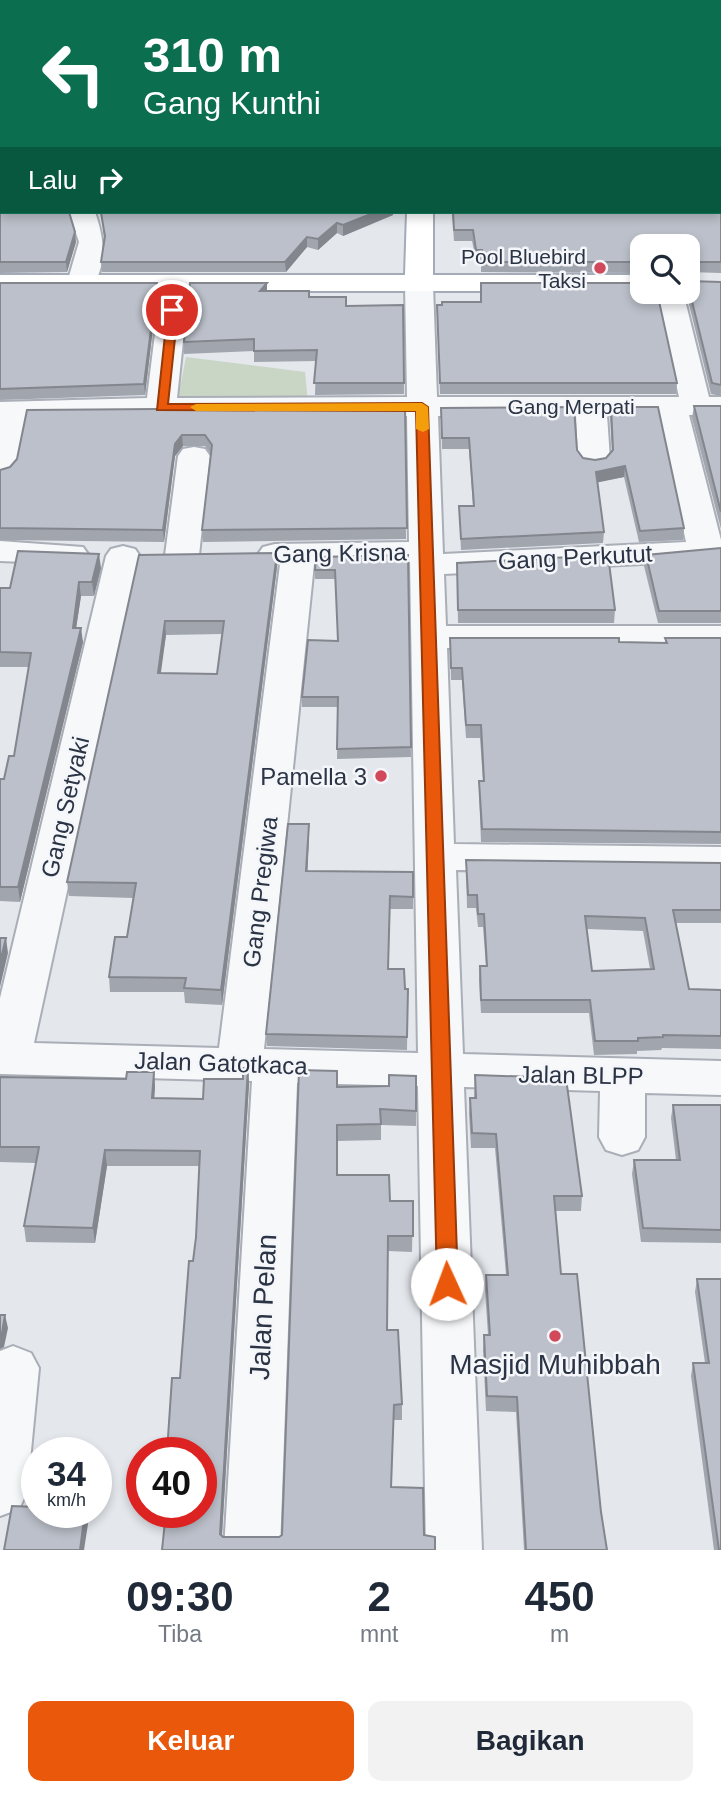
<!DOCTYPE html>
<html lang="id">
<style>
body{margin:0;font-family:Arial,sans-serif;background:#f2f2f3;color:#1f2937;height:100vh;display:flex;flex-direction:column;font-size:26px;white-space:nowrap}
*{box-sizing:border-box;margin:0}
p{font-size:23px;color:#747a83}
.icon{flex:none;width:38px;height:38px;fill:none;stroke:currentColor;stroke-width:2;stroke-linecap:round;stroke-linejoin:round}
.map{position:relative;height:1550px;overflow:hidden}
.drawer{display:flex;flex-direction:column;background:#fff;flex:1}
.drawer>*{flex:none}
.hud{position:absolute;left:0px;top:0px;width:721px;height:214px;box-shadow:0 4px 10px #0003;background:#0b6e4f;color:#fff;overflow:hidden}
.fabs{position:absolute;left:630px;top:234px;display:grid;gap:14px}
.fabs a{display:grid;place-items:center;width:70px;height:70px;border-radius:14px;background:#fff;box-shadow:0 4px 10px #0003;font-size:35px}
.speed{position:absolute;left:21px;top:1437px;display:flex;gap:14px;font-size:35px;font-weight:700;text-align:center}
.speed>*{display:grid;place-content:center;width:91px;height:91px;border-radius:50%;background:#fff;box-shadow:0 4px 10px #0003;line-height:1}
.speed small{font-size:18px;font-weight:400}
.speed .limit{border:10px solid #d22;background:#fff;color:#111}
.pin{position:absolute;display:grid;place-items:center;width:60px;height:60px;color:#fff;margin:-30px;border:4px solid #fff;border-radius:50%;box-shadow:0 2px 7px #0007}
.me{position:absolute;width:77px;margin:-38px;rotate:358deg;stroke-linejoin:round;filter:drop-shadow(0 0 5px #0008)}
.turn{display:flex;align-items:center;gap:24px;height:147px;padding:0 28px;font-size:32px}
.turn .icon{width:91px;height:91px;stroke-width:2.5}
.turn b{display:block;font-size:49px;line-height:60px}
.then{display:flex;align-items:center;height:66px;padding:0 28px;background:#0003;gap:14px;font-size:26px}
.eta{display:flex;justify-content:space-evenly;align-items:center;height:119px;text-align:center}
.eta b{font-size:42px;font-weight:600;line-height:49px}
.button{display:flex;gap:14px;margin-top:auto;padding:14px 28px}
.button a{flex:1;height:80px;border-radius:14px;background:#ea580c;color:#fff;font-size:28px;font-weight:600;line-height:80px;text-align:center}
.button a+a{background:#f2f2f3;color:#1f2937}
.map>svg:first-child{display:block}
.green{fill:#c9d6c5}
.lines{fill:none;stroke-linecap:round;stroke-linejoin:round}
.minor-casing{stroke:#a9aeb7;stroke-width:4}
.major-casing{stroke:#a3abb8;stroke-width:4}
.minor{fill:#f7f8fa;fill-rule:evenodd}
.major{fill:#fff;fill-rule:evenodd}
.wall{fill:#a1a5ae;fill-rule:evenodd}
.shaded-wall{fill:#83868d}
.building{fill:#bbc0ca;stroke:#83868d;stroke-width:2;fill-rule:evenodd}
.route{fill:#ea580c;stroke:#983908;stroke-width:2}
.slow{fill:#f59e0b}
.poi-dot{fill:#d1495b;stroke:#f4f6f9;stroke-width:2.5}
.labels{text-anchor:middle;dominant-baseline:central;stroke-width:5;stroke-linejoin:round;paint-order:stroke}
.far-poi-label{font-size:21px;fill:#2b3445;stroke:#f4f6f9;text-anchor:end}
.far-street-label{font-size:21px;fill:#2b3445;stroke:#f4f6f9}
.street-label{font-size:24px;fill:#2b3445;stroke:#f4f6f9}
.poi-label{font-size:24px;fill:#2b3445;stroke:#f4f6f9;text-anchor:end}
.near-street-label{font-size:28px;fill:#2b3445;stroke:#f4f6f9}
.near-poi-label{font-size:28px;fill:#2b3445;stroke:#f4f6f9}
</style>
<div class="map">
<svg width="721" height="1550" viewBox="0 0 721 1550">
<rect width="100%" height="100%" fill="#e4e7ec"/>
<path class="green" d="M186,357L305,372L308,402L178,398Z"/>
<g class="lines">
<g class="minor-casing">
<path id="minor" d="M336,0H366L367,2H338Z
M719,32L721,33V50L719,49Z
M69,212H95C104,238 108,264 91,289H71L67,283L79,242Z
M175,277L185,279L189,285L177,398L407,397L405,285L409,279H429L433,285L437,397H679L655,292H683L709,397H721V415H689L721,540V560L444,574L446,626H721V648H447L454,844L721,847V873L456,870L463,1054L721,1061V1095L645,1093V1137L638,1150L622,1155L606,1150L599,1137L600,1091L464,1087L482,1550H426L418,1086L297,1083L280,1550H224L252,1081L0,1074V998L106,556L111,549L123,546L135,549L140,556L34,1043L219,1048L280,564L263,561L258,554L263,547L275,544L409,542L407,416L26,419L16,469L11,476L0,479V402L147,398L161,285L165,279ZM576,415L578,459L583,466L594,468L605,466L610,459L607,415H659L686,542L443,554L438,416ZM410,562L418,1053L264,1049L314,564Z
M194,447L205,449L210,456L199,555L194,562L182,565L170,562L165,555L178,456L183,449Z
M0,541L83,547L88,554L83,561L71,564L0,561Z
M13,1346L31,1353L39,1368L27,1492L19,1509L0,1516V1351Z"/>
</g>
<g class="major-casing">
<path id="major" d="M407,212H433V275H642V291H0V275H405Z"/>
</g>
<use href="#minor" class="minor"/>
<use href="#major" class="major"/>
</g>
<path class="wall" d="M368,0H721V30H719V2H368Z
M719,121L720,126L721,125V175H719Z
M0,169L76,242L67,272L0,273Z
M721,184V273L688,272L642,247V273L481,272V260H476L472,241H454L452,212H719Z
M117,212H393V215L343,236L337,233L318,250L307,247L286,272H102L101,262L104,239L101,213Z
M688,281L721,282V396L711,394L686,292H688Z
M0,283L157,294L145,395L0,400Z
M267,283V291L309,297L346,306L403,305L404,394L315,395L316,361L254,362V351L184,354V342Z
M481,302L677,383L676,394H440L437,305Z
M694,406H721V529L692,418Z
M405,407L406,539L203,542L202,530L211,454L205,446H183L175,456L164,542L0,540V470L10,467L17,459L27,410Z
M611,407L684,528L683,540L639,542L624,477L597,482L604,532L603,543L461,550L459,506H473L469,449H442L441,408L577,450L583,458L595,460L606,458L612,451L610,418Z
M721,548V623H658L644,566L646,555Z
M277,553V567L222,1005L185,1003L184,992H110L109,977L127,937L133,898L69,896L67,882L139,555ZM222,634L217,674L160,673L166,635Z
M408,555L411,757L337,759L338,707H302V697L338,641L335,579H315V570Z
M457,563L615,610L614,623H458Z
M101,568L94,596H81L76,628L83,642L20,902L0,901V779H4L14,756L29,667H0V588H10Z
M450,638L665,643V638H721V844L481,842L479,793V781H483L480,738H466L462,680H451Z
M309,836L307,871L413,872V909H390L388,969L405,989H408L407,1050L267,1046L266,1034Z
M466,860L721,863V923H676L689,989L721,990V1049L662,1048L661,1050L637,1051V1054L594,1055L589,1013H481L479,979L480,966H486L483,927H478L476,908H467ZM587,929L643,931L650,969L592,971Z
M248,1068L249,1084L222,1537H279L282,1535L337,1087L416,1111V1126L381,1125V1140L337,1141V1175L390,1201H413L412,1252L388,1251L387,1330L402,1404V1420H394L391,1487L424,1535L162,1550L193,1261L196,1237L199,1166H107L95,1243L26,1242L24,1226L36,1163L0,1162V1077L126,1079L154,1072L155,1087L154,1099H203L243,1079Z
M475,1075L582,1196L581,1211H556L561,1274L607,1550H524L516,1412L486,1411L483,1350L484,1335H488L485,1290L486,1275H506L495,1148H471L469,1113L470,1098H474Z
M673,1105H721V1243L641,1242L632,1174L634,1160H676L671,1118Z
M697,1279H721V1550H714L691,1376L693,1363H705L695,1292Z"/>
<path class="shaded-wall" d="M80,0H95L92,2H77Z
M2,10V20H0V11Z
M0,93H2V103H0Z
M721,108V118H719V109Z
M2,149V160H0V150Z
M376,212H393V215L343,236V225Z
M337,223V233L318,250V239Z
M75,232L76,242L67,272L66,262Z
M307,237V247L286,272L285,262Z
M157,283V294L145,395L144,384Z
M267,283V294L260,291Z
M182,435L183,446L175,456L164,542L163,530L175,444Z
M625,466L624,477L595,483L596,472Z
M277,553V567L222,1005L221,990Z
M99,554L101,568L94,596L92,582Z
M79,582L81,596L74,642L73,628Z
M165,621L166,635L159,687L158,673Z
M81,628L83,642L20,902L18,887Z
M309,824V836L307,884L306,871Z
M6,938L8,953L0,987V962Z
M248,1068L249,1084L221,1550L220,1534Z
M154,1072L155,1087L153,1114L152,1098Z
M105,1150L107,1166L95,1243L93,1228Z
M5,1315L8,1328L4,1347L0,1349V1335Z
M85,1512L88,1524L84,1550H80Z"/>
<path class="building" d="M0,0H80L77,2H2V10L0,11Z
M163,0H299V2H161Z
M368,0H721V21L719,22V2H451V1L404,0L401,2H368Z
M2,27V93H0V28Z
M719,41L721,43V108L719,109Z
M2,109V149L0,150V110Z
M719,121L720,126L721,125V165L719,164Z
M2,168V212H69L75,232L66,262H0V169Z
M719,183L721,184V262H689L688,272V247H642V262H481L482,250H476L473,230H454L453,212H719Z
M117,212H376L343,225L337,223L318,239L307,237L285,262H101L105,236L101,213Z
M688,281L721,282V385L712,383L688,285Z
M0,283H157L144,384L0,389Z
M190,283H267L260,291H309V297H346V306L403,305L404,383H314L317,350L254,351V339L184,342Z
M481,283H642V292H657L677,383H440L437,305H442V302H481Z
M694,406H721V512Z
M405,407L407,528L202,530L212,445L205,435H182L175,444L163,530L0,528V470L10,467L17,459L27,410Z
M574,407L577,450L583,458L595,460L606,458L613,450L611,407H658L684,528L640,531L625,466L596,472L604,532L461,539L459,506H474L469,438H442L441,408Z
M721,548V611H659L646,555Z
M18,551L99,554L92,582H79L73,628H81L18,887H0V779H4L9,756H14L31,653L0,652V588H10Z
M277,553L221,990L184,988L186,978L109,977L115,937H127L136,883L67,882L139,555ZM165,621H224L217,674L158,673Z
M408,555L411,747L337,749L338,697H302L308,640L338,641L335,570H315L316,557Z
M608,555L615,610H458L457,563Z
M450,638H619V642L667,643L665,638H721V832L482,829L479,781H484L481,725H466L462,668H451Z
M288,824H309L306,871L413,872V897L390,896L388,969H404L405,989H408L407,1037L266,1034Z
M466,860L721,863V910H673L689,989L721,990V1036L663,1035V1037L638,1038V1041H595L590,1000H481L480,966H487L484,914H478L477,895H468ZM585,916L645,918L654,969L592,971Z
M0,938H6L0,962Z
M243,1068H248L220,1534L223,1537H279L282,1535L299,1070L337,1071V1087L389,1086V1075L416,1076V1111L380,1109L381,1124L337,1125V1175H389L390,1201H413V1236H388L387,1330H398L402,1404L394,1405L391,1487L423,1488L424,1535L435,1537V1550H162L166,1512H201V1452H167L172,1378H180L189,1261H193L196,1237L200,1151L105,1150L93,1228L24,1226L39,1147H0V1077L126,1079L127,1072H154L152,1098L203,1099L204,1079H243Z
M475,1075L566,1078L582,1196H554L561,1274H577L601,1512L607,1550H526L517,1397L487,1396L484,1335H490L486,1275H508L496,1134L472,1133L470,1098H476Z
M673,1105H721V1230L643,1228L634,1160H680Z
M697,1279H721V1550H719L693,1363H709Z
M0,1315H5L2,1333L0,1335Z
M12,1506L37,1507V1512H85L80,1550H4Z"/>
<path class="route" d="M168,307L178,310L168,404L422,403L428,407L458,1284L455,1290L447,1293L440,1290L437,1284L416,411L157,410Z"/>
<path class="slow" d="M422,403L428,407L429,429L423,432L416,429V411H196L190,407L196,404Z"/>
<g class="poi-dot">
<circle cx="600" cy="268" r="7"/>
<circle cx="381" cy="776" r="7"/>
<circle cx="555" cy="1336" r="7"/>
</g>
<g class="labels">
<g class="far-poi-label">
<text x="586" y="256">Pool Bluebird<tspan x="586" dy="24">Taksi</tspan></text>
</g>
<g class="far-street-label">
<text x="571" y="406">Gang Merpati</text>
</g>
<g class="street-label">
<text transform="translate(340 553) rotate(-1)">Gang Krisna</text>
<text transform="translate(575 557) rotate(-3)">Gang Perkutut</text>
<text transform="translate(65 807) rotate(-77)">Gang Setyaki</text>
<text transform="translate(260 892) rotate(-83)">Gang Pregiwa</text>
<text transform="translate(221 1063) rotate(2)">Jalan Gatotkaca</text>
<text transform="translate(581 1075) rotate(1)">Jalan BLPP</text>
</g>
<g class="poi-label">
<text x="367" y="776">Pamella 3</text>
</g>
<g class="near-street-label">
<text transform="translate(263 1307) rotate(-87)">Jalan Pelan</text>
</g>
<g class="near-poi-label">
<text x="555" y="1364">Masjid Muhibbah</text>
</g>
</g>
</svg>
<div class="fabs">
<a><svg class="icon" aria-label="search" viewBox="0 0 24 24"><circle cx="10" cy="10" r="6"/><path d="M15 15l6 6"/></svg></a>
</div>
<div class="speed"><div>34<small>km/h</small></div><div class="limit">40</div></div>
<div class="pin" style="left:172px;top:310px;background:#d93025"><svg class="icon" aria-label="arrive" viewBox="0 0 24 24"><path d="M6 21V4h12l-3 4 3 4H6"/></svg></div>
<svg class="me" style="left:447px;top:1284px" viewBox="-20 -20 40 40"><circle r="19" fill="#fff"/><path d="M0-13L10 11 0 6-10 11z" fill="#ea580c"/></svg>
<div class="hud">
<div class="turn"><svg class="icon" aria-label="left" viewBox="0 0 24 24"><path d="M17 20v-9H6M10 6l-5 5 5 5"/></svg><div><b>310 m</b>Gang Kunthi</div></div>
<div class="then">Lalu<svg class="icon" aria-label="right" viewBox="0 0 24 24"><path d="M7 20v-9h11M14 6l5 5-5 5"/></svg></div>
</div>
</div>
<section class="drawer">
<div class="eta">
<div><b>09:30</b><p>Tiba</p></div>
<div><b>2</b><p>mnt</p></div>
<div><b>450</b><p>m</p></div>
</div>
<div class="button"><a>Keluar</a><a>Bagikan</a></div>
</section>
